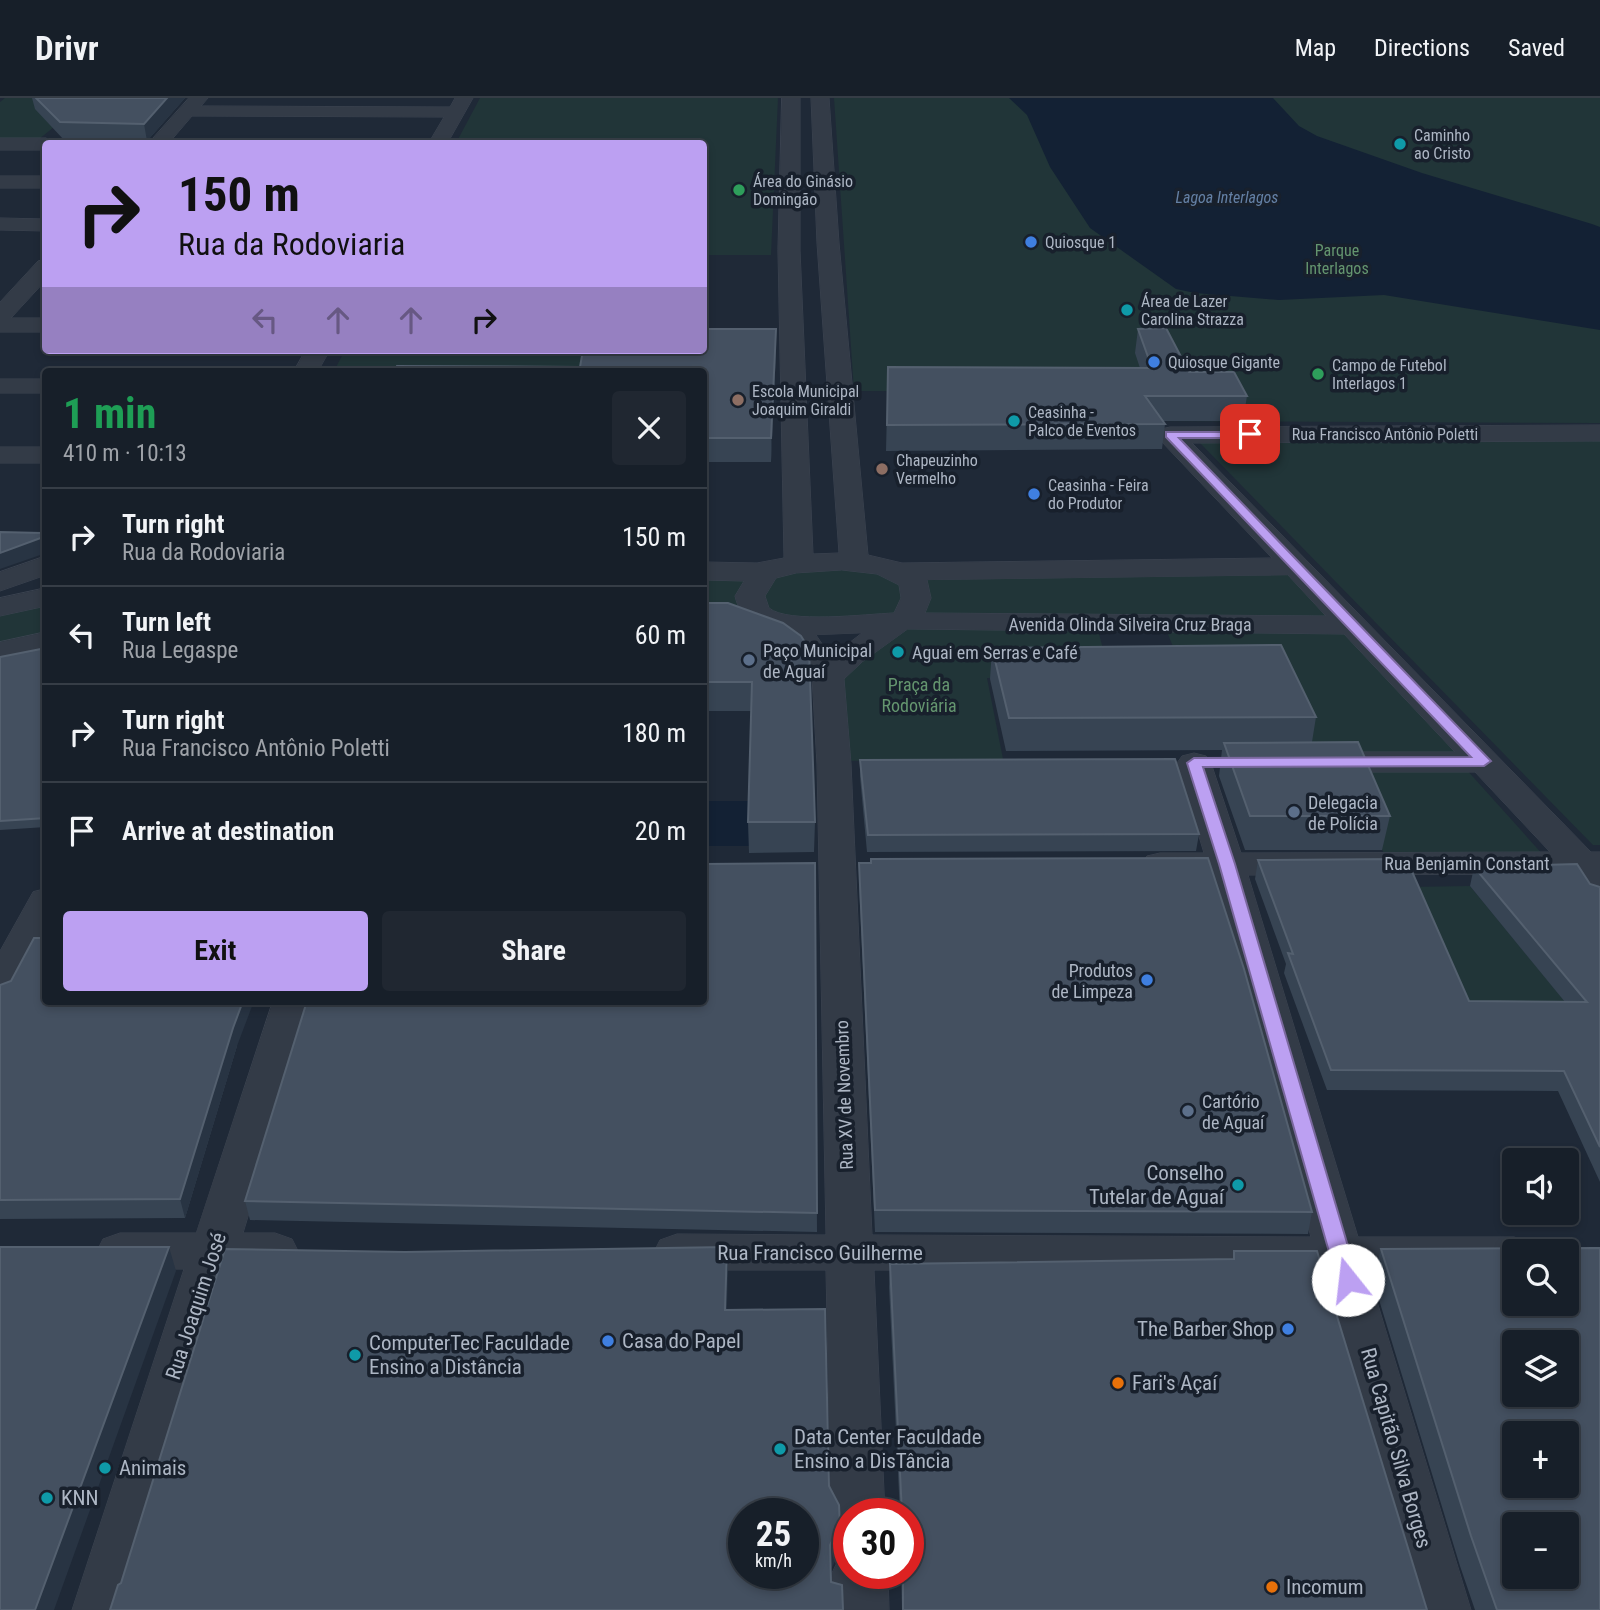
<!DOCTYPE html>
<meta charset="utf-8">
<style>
body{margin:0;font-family:"Roboto Condensed",sans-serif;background:#202731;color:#f1f3f6;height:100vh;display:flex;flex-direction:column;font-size:26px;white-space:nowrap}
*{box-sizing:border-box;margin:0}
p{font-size:23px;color:#9ea2a8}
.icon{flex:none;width:38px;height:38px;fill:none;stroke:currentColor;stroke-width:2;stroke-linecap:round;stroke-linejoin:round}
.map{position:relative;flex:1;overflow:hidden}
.side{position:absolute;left:42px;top:270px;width:665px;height:637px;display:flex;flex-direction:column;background:#171f29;border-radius:7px;box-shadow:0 4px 10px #0003,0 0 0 2px #363d46}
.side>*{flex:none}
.banner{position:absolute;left:42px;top:42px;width:665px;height:214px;border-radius:7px;box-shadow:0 4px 10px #0003,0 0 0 2px #363d46;background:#bca0f2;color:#111;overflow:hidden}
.buttons{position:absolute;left:1502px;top:1050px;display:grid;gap:14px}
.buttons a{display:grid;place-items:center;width:77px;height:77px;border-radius:7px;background:#171f29;box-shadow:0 4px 10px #0003,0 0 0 2px #363d46;font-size:35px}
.speed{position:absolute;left:728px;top:1400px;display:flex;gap:14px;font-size:35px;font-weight:700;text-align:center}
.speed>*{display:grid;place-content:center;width:91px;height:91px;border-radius:50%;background:#171f29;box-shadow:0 4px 10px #0003,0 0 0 2px #363d46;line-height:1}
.speed small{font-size:18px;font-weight:400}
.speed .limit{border:10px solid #d22;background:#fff;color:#111}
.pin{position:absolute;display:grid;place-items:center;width:60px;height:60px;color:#fff;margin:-30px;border-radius:14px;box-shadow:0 4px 10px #0006}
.me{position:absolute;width:77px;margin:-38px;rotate:344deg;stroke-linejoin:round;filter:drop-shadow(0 0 5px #0008)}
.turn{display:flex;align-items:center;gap:24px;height:147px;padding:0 21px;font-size:32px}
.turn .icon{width:91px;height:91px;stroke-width:2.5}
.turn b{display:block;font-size:49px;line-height:60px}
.lanes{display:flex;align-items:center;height:66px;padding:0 21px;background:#0003;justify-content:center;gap:35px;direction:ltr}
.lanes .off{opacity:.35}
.round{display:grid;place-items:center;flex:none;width:74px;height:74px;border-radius:7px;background:#202731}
.summary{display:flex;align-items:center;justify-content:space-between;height:119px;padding:0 21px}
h1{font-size:42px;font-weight:700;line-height:52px;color:#1e9e55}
.action{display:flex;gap:14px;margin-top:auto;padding:14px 21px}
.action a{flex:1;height:80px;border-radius:7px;background:#bca0f2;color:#111;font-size:28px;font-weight:700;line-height:80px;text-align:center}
.action a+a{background:#202731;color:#f1f3f6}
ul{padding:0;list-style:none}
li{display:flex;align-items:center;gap:21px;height:98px;padding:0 21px;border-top:2px solid #363d46}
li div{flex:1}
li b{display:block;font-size:26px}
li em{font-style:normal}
header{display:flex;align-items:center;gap:42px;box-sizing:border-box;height:98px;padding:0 35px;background:#171f29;border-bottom:2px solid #363d46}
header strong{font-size:33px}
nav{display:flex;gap:38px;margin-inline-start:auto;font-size:24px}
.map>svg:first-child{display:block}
.green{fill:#213538}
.water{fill:#132134}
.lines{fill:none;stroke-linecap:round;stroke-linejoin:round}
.minor-casing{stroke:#3c4451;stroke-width:1}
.minor{fill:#333b47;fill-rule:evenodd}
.wall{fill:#374453}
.shaded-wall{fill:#283443}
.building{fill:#445060;stroke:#54606f;stroke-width:2;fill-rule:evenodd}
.route{fill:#bca0f2;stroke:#7a689d;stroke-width:2}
.culture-dot{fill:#0f9aa8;stroke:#18202c;stroke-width:2.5}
.leisure-dot{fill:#2e9e5b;stroke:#18202c;stroke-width:2.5}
.shop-dot{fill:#3f7fe0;stroke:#18202c;stroke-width:2.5}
.education-dot{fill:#8d6e63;stroke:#18202c;stroke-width:2.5}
.service-dot{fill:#5c6f8a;stroke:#18202c;stroke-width:2.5}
.food-dot{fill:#e8710a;stroke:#18202c;stroke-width:2.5}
.labels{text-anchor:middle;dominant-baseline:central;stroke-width:7;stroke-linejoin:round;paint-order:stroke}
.far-poi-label{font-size:16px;fill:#adb6c4;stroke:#18202c;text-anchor:start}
.far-water-label{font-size:16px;font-style:italic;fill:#6480a5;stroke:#18202c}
.far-park-label{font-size:16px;fill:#64956f;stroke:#18202c}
.far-street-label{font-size:16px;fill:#adb6c4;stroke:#18202c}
.street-label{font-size:18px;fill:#adb6c4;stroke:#18202c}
.poi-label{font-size:18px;fill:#adb6c4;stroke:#18202c;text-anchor:start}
.park-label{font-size:18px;fill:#64956f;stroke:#18202c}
.near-poi-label{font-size:21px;fill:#adb6c4;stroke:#18202c;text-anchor:start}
.near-street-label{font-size:21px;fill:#adb6c4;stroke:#18202c}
</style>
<header>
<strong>Drivr</strong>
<nav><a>Map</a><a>Directions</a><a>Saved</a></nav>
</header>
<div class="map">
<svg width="1600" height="1512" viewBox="0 0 1600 1512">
<rect width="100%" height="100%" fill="#1f2937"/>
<path class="green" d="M5,0H45L54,29L39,41H0V4Z
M480,0H778L771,157H704V46L456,45Z
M834,0H1600V325L1144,323L1120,294L854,293Z
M345,252H588L585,273H334Z
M1600,343V747H1593L1200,345Z
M783,470L899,474L904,520H768L756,488Z
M1291,472L1340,524L924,522L908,476Z
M704,474H760L749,510L704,518Z
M45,502V541L0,550V512Z
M906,525L1097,528L1110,578L987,580L1003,661L839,663L835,580Z
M1165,529L1346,531L1484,664H1319L1185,578Z
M1348,668L1465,670L1545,759L1386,761Z
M1470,788L1582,924L1464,922L1406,789Z"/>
<path class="water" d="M1009,0H1273L1299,28L1317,38L1422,75L1592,126L1600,129V232L1384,197L1279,202L1195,195L1176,191L1090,130L1050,69L1027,17Z
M704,703H750L749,748H704Z"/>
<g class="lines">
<g class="minor-casing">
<path id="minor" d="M189,0H208L201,8L450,9L455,0H473L447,46H428L444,19L192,18L168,46H148Z
M782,0H800V152L813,456L839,455L817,145L811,0H829L839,145L868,457L902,465L1272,460L1161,343L1157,337L1161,331L1170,329L1600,327V343L1192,345L1591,754H1600V807L1587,804L1569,776L1248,777L1358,1139H1514L1531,1144L1535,1153H1514V1175L1368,1174L1471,1512H1415L1321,1174L874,1172L885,1416H849V1436L839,1432L831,1416L826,1172H677L660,1166L654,1154L660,1142L677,1136L826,1137L817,666L812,579L784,535C759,532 741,524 735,498L744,483L704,482V464L757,465L784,460L778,152ZM842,472L877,476L899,487L901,500L894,515C867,516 788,526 769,510L765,498L776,480L796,475ZM1288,477L1326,518L925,515L931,500L927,482ZM908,531L1344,536L1455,654H1315L1303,657L1298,664L1303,671L1315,674H1475L1550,754L1241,755L1211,665L1206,658L1194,655L1182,658L1177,665L1204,755H1160L1147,758L1141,766L1147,774L1160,777H1211L1311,1139L872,1137L851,666L844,581L862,564ZM862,535L831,559L816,537Z
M0,40H46L55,46H46V52H0Z
M0,78H46V90H0Z
M0,120L46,121V133L0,132Z
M46,162V182L11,220H46V234H0V204L38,163Z
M306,252H330L318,273H294Z
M0,281H46V295H0Z
M0,349H46V365H0Z
M46,458V477L0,493V474Z
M46,490V508L0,518V500Z
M46,534V552L0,562V544Z
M46,791V841L14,900L0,904V853L33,794Z
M273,903H313L243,1135H275L292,1141L298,1153L292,1165L275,1171H232L128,1512H72L184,1171H120L103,1165L97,1153L103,1141L120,1135H196Z
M849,1455V1475H888L889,1512H833L832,1475L840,1458Z"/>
</g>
<use href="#minor" class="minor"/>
</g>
<path class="wall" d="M32,0H185L147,43L64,42L35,11Z
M1138,231L1189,274L1247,298L1243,323H1163L1165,326L1162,351L886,353L888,269L1140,270L1135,255Z
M776,253L771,364H704V273L580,269Z
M704,505H728L815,724L814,754L749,755L748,724L752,613H704Z
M46,550V729L0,732V559Z
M992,550L1316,619L1312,644L1390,718L1382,752H1245L1219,678L1222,652L1006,653L990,581Z
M860,662L1199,736L1196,753L867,754L860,679Z
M871,761L1312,1114L1308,1136L875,1134L859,786V765H871Z
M1258,762L1469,903L1565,904L1470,788L1474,769L1590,786L1600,789V1084L1558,993L1327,992L1284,875L1286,866L1255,781Z
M815,765L817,1134L250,1122L245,1103Z
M0,887L237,948L185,1120L0,1121Z
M1381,1151L1600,1512H1475L1460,1468L1373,1182Z
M1234,1153L1427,1512H902L901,1475H908V1416H900L889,1189L890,1166L1233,1161Z"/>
<path class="shaded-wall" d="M167,0H185L147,43L144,26Z
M776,231V253L771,364V340Z
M46,438V455L0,471V455Z
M243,903H254L237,948L185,1120L180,1101L233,930Z
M169,1149L176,1173L54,1512H35Z
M727,1149L728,1176L726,1240L725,1212Z
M840,1428L839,1456L829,1475L830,1447Z"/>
<path class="building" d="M36,0H167L144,26L60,24Z
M1166,230L1189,274H1234L1247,298H1145L1165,326L887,327L888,269L1152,270L1138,231Z
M704,231H776L771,340H704V273H395L397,268L580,269L583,252H704Z
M45,429L46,438L0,455V434L42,435Z
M704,505H728L783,525L801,538L809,551L815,724H748L752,584H704Z
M1281,547L1316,619L1009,620L992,550Z
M46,550V720L0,723V559Z
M1358,644L1390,718H1250L1224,645Z
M1175,661L1199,736L868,737L860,662Z
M1208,760L1244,871L1312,1114L875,1112L859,765H871V761Z
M1398,761L1402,769H1410L1469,903L1587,904L1474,769L1577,766L1590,786L1600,789V1049L1564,973L1331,972L1288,855L1293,856L1258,762Z
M815,765L817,1115L245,1103L307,903H704V766Z
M34,840H46V903H243L233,930L180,1101L0,1102V887L11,883Z
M0,1149H169L35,1512H0Z
M727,1149L725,1212L825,1211L829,1388L839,1407L840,1428L830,1447L831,1484L842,1487L843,1512H110L118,1487L121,1485L225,1151L405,1154ZM744,1416H803V1475H744Z
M1600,1150V1512H1497L1471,1438L1381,1151ZM1514,1153H1566V1206H1514ZM1514,1244H1566V1297H1514ZM1514,1335H1566V1388H1514ZM1514,1426H1566V1479H1514Z
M1234,1153H1317L1427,1512H903V1475H908V1416H902L890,1166L1234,1161Z"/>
<path class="route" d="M1166,334H1254V339L1250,340H1179L1491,663L1484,668L1203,669L1235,766L1358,1182L1355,1188L1348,1190L1340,1188L1337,1182L1219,766L1187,665L1194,660L1471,659L1166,339Z"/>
<g class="culture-dot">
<circle cx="1400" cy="46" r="7"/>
<circle cx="1127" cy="212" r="7"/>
<circle cx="1014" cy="323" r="7"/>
<circle cx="898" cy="554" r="7"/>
<circle cx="1238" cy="1087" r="7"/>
<circle cx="355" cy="1257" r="7"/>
<circle cx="780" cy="1351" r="7"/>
<circle cx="105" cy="1370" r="7"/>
<circle cx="47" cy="1400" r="7"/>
</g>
<g class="leisure-dot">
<circle cx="739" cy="92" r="7"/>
<circle cx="1318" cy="276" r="7"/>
</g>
<g class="shop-dot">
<circle cx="1031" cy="144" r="7"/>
<circle cx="1154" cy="264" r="7"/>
<circle cx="1034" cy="396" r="7"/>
<circle cx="1147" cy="882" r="7"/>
<circle cx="1288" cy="1231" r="7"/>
<circle cx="608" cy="1243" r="7"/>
</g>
<g class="education-dot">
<circle cx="738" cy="302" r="7"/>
<circle cx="882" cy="371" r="7"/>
</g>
<g class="service-dot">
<circle cx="749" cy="562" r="7"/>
<circle cx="1294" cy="714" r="7"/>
<circle cx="1188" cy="1013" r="7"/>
</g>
<g class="food-dot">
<circle cx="1118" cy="1285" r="7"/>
<circle cx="1272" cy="1489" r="7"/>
</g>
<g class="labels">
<g class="far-poi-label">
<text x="1414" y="37">Caminho<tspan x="1414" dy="18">ao Cristo</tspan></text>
<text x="753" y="83">Área do Ginásio<tspan x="753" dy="18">Domingão</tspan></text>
<text x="1045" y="144">Quiosque 1</text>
<text x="1141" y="203">Área de Lazer<tspan x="1141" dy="18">Carolina Strazza</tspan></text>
<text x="1168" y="264">Quiosque Gigante</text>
<text x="1332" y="267">Campo de Futebol<tspan x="1332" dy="18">Interlagos 1</tspan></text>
<text x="752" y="293">Escola Municipal<tspan x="752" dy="18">Joaquim Giraldi</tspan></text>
<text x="1028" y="314">Ceasinha -<tspan x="1028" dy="18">Palco de Eventos</tspan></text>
<text x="896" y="362">Chapeuzinho<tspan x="896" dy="18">Vermelho</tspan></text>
<text x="1048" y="387">Ceasinha - Feira<tspan x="1048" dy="18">do Produtor</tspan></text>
</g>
<g class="far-water-label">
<text x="1227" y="99">Lagoa Interlagos</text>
</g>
<g class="far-park-label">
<text x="1337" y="152">Parque<tspan x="1337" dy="18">Interlagos</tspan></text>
</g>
<g class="far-street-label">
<text x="1385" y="336">Rua Francisco Antônio Poletti</text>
</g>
<g class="street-label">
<text x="1130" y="526">Avenida Olinda Silveira Cruz Braga</text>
<text x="1467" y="765">Rua Benjamin Constant</text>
<text transform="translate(844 997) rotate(-92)">Rua XV de Novembro</text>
</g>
<g class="poi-label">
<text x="763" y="552">Paço Municipal<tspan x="763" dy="21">de Aguaí</tspan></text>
<text x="912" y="554">Aguai em Serras e Café</text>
<text x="1308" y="704">Delegacia<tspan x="1308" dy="21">de Polícia</tspan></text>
<text x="1133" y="872" text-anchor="end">Produtos<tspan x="1133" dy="21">de Limpeza</tspan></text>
<text x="1202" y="1003">Cartório<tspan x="1202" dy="21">de Aguaí</tspan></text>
</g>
<g class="park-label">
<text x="919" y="586">Praça da<tspan x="919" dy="21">Rodoviária</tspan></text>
</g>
<g class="near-poi-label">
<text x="1224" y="1075" text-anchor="end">Conselho<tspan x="1224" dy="24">Tutelar de Aguaí</tspan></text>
<text x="1274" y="1231" text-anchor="end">The Barber Shop</text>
<text x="622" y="1243">Casa do Papel</text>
<text x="369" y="1245">ComputerTec Faculdade<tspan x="369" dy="24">Ensino a Distância</tspan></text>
<text x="1132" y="1285">Fari's Açaí</text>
<text x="794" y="1339">Data Center Faculdade<tspan x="794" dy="24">Ensino a DisTância</tspan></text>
<text x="119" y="1370">Animais</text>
<text x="61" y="1400">KNN</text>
<text x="1286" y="1489">Incomum</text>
</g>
<g class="near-street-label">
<text x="820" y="1155">Rua Francisco Guilherme</text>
<text transform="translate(196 1208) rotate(-72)">Rua Joaquim José</text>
<text transform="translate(1396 1350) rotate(74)">Rua Capitão Silva Borges</text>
</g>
</g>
</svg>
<div class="buttons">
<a><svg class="icon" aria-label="sound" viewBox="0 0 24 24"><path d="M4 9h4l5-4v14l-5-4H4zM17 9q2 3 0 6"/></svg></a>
<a><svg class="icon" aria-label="search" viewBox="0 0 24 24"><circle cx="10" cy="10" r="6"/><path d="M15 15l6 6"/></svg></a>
<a><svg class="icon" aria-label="layers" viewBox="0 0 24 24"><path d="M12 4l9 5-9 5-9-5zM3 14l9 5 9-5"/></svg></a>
<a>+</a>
<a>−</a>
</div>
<div class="speed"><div>25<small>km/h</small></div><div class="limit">30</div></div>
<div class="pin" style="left:1250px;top:336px;background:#d93025"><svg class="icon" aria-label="arrive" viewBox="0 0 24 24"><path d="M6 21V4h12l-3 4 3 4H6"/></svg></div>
<svg class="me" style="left:1348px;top:1182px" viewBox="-20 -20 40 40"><circle r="19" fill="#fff"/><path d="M0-13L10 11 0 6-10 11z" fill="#bca0f2"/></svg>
<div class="banner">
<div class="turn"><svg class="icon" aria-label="right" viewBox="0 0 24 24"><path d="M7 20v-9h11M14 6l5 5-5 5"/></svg><div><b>150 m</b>Rua da Rodoviaria</div></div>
<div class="lanes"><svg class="icon off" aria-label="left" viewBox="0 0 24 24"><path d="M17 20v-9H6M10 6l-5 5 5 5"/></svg><svg class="icon off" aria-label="ahead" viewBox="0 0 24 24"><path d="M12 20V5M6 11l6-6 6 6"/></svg><svg class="icon off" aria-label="ahead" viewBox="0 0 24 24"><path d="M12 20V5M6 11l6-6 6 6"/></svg><svg class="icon" aria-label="right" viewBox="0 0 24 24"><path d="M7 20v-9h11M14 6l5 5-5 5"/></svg></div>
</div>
<section class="side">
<div class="summary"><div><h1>1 min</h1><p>410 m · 10:13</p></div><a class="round"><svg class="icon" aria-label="close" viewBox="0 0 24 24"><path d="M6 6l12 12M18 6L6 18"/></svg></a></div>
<ul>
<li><svg class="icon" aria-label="right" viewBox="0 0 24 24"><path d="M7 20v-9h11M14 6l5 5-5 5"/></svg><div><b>Turn right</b><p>Rua da Rodoviaria</p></div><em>150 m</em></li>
<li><svg class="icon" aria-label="left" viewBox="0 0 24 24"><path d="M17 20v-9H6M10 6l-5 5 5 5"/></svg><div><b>Turn left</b><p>Rua Legaspe</p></div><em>60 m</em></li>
<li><svg class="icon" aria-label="right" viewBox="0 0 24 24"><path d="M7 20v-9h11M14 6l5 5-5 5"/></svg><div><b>Turn right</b><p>Rua Francisco Antônio Poletti</p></div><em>180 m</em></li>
<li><svg class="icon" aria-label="arrive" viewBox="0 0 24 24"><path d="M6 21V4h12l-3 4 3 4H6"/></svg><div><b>Arrive at destination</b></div><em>20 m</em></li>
</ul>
<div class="action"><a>Exit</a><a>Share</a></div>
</section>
</div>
